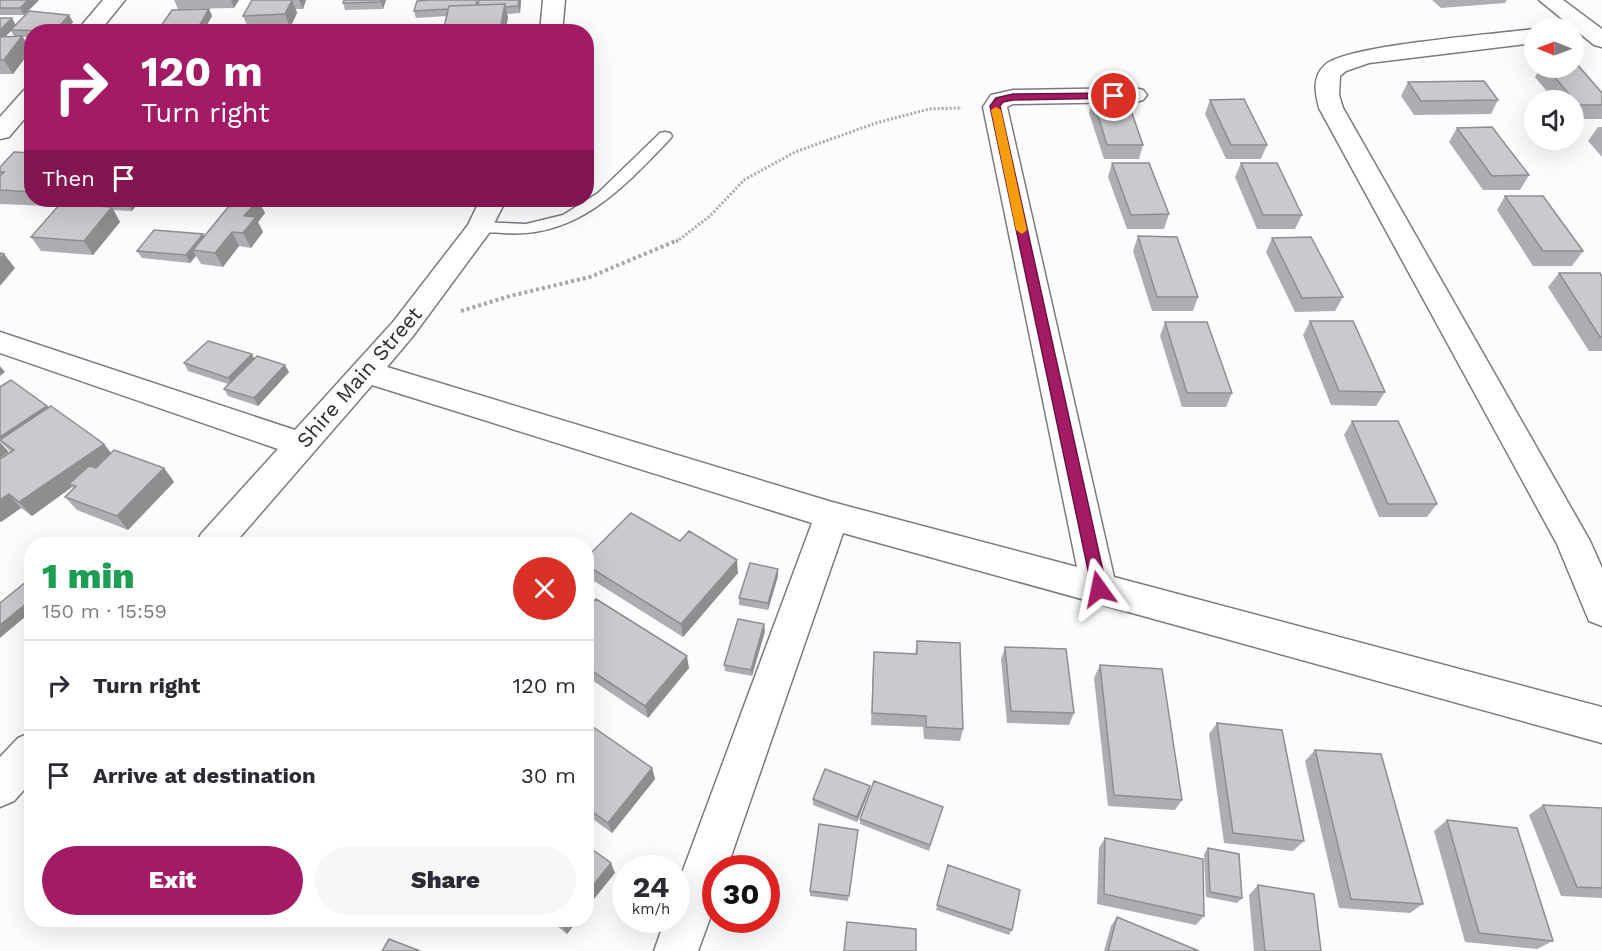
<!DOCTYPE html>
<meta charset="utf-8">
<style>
body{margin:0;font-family:"Work Sans",sans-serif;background:#f7f7f7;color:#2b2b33;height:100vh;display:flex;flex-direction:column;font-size:22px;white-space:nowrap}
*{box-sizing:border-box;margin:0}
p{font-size:20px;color:#7c7c81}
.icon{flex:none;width:33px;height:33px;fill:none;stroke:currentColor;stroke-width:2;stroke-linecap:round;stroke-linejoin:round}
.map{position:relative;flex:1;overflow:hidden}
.sheet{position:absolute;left:24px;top:537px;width:570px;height:390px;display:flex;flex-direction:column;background:#fff;border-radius:24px;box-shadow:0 6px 24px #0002}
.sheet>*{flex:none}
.guide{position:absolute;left:24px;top:24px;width:570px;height:183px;border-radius:24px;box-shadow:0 6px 24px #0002;background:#a41b65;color:#fff;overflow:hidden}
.needle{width:39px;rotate:271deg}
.tools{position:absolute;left:1524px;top:18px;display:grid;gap:12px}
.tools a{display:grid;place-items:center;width:60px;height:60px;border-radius:50%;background:#fff;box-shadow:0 6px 24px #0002;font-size:30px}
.speed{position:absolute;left:612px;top:855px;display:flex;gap:12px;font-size:30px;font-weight:700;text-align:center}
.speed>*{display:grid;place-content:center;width:78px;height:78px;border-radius:50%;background:#fff;box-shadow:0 6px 24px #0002;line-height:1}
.speed small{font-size:15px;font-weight:400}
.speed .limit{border:9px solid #d22;background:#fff;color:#111}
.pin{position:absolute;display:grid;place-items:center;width:51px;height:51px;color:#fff;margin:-26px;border:3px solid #fff;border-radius:50%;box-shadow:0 2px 6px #0007}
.me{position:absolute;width:66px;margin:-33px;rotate:348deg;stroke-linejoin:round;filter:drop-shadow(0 0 4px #0008)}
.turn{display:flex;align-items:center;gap:21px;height:126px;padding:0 18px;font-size:27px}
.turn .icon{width:78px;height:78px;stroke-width:2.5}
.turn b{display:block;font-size:42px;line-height:51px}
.then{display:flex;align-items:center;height:57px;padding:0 18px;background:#0003;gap:12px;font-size:22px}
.round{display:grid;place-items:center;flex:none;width:63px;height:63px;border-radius:32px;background:#f7f7f7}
.overview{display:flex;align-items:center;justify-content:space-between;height:102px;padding:0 18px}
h1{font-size:36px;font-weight:800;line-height:45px;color:#1e9e55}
.cta{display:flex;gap:12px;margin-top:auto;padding:12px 18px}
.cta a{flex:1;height:69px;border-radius:36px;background:#a41b65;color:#fff;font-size:24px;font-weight:800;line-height:69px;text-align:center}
.cta a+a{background:#f7f7f7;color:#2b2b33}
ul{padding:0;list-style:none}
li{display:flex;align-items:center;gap:18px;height:90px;padding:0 18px;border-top:2px solid #e1e1e2}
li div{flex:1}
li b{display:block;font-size:22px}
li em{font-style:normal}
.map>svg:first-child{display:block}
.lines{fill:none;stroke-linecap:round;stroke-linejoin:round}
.service-casing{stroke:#797b7f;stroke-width:3}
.minor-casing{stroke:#797b7f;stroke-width:3}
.path-far1{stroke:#a5a7a9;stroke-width:3;stroke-dasharray:2 2;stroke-linecap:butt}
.path{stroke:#a5a7a9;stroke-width:4;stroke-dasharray:3 3;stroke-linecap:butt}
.service{fill:#fff;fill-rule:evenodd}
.minor{fill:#fff;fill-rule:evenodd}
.wall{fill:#afadb1;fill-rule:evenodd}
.shaded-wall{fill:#8f8d90}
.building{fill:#ccc9ce;stroke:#8f8d90;stroke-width:1.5}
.route{fill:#a41b65;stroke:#6b1242;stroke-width:1.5}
.slow{fill:#f59e0b}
.labels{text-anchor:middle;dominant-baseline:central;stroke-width:6;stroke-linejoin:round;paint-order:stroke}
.street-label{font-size:21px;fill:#2c2d2e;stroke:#fafcfe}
</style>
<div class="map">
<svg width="1602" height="951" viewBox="0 0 1602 951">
<rect width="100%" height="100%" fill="#fafcfe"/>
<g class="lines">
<g class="service-casing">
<path id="service" d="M665,132L670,133L672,136L670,139C623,188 577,239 503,233C494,232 479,234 473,227L480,222L526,224L563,215L598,193L660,133Z"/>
</g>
<g class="minor-casing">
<path id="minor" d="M103,0H125L99,32H76Z
M543,0H565L562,32H540Z
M1539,0H1563L1602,29V47L1594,45Z
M1534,29V43L1369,63L1346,71L1340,76L1339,95L1343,108L1590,541L1602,568V626L1589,621L1557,544L1319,108C1315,92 1312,77 1325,65C1346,45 1498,34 1534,29Z
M32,88V110L9,137L0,139V117L24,90Z
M1135,88L1143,90L1147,95L1143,100L1135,102L1013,104L1007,107L1114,577L1602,707V743L843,533L727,868H716V902L698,951H654L665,920H676V889L812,523L372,385L234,544H196L201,534L278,449L0,353V332L295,430L393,322L468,225L480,200H506L489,233L413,336L387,367L832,502L1077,567L983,107L991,95L1013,90Z
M32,732V781L14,801L0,807V757L18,738Z"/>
</g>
<path class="path-far1" d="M676,242L710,216L744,180L795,152L876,123L929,109L962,108"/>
<path class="path" d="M461,311L510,296L590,277L678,240"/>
<use href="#service" class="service"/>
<use href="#minor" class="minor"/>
</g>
<path class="wall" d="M0,0H39L24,15H0Z
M174,0H239L234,8L178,9Z
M252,0H306L303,9H296L297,13L290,28L249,30L243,16Z
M386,0L383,9L345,10L343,3Z
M479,0H521L520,13L507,14L508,18L505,32H445L444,27L447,16L416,18L414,11L479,1Z
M1432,0H1507L1505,3L1441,8Z
M209,9L212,16L203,32H163L161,26Z
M0,18H12L16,25L73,22L65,32H32V37H23L31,50L13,74H0ZM11,31L14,36L5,37Z
M1540,68H1574L1602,93V119H1574V100H1554L1535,77Z
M1408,82L1498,100L1491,114L1414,115L1401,96Z
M1093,99L1143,145L1139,159H1104L1089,113Z
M1210,100L1267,145L1261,159H1226L1205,114Z
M1598,127H1602V157L1588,141Z
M1457,128L1529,175L1520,190H1483L1449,142Z
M32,153V200H54L48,206L0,204V167Z
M1112,163L1169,214L1164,229H1127L1108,177Z
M1241,163L1302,215L1295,229H1257L1235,177Z
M1505,196L1583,251L1572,266H1533L1497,210Z
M79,200H141L132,211L113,210L120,222L93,255L41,251L31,237L82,205Z
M258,200L265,213L258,222L263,232L251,248L239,246L223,267L201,264L196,256L190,263L142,258L137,251L203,234L204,236Z
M1138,236L1198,297L1193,311H1152L1133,251Z
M1272,238L1343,297L1335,311L1295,312L1266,252Z
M1559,273L1602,277V351H1589L1548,287Z
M1310,321L1385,392L1376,406L1331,405L1303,335Z
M1165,322L1232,393L1226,407H1182L1160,336Z
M254,358L289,372L258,406L228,396L224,389L228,384L188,371L184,363Z
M0,387L49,407L104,444L111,453L164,468L174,482L128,530L77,510L65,497L74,489L72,487L32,516L21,508L1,522L0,521V459L11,452L0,441Z
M1352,421L1437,504L1427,517H1379L1344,435Z
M680,541L738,573L683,637L586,576V558Z
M778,569V576L768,610L739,605V598Z
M586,609L689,668L648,718L586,676Z
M765,631L752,676L725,671L724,665Z
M917,641L963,729L960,741L924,739L923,727L871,725L873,665L874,652L915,654Z
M1005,647L1074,713L1069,725L1007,723L1001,659Z
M1100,665L1182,800L1175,810L1108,806L1094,678Z
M586,722L652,768L655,779L612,833L586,814Z
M1217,723L1304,841L1293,851L1224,843L1209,734Z
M1315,750L1423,904L1410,913L1339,908L1305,761Z
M870,786L869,791L857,822L813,805V799Z
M1543,805L1602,808V898L1561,896L1529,815Z
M943,807L929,851L860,824V819Z
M1447,820L1553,941L1537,949L1465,942L1434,831Z
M858,830L848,901L810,896V891Z
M1105,838L1204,916L1196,925L1097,904L1099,848Z
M1208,848L1242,898L1237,903L1206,897L1204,854Z
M948,865L1012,930L1009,935L936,910Z
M1258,885L1321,951H1254L1249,895Z
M1117,917L1199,951H1104L1111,926Z
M549,920H578L567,934Z"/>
<path class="shaded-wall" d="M28,0H39L24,15L20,8Z
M231,0H239L234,8Z
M292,0L297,13L290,28L285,14Z
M299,0H306L303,9Z
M381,0H386L383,9L381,2Z
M519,0H521V2L520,13L518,6Z
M505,4L508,18L505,32H503L501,25Z
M209,9L212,16L203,32H202L199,26Z
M69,15L73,22L65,32H55Z
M12,18L16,26L0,42V30Z
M22,36L31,50L13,74L4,60Z
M44,200H54L48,206Z
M126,200H141L132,211Z
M258,200L265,213L258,222L263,232L251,248L243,233L244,216Z
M112,207L120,222L93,255L84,241Z
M232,232L239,246L223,267L215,253Z
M203,234L207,242L193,250L196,256L190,263L186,255Z
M4,254L15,268L0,286V259Z
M252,354L256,362L233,385L228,378Z
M285,365L289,372L258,406L254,398Z
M0,366L5,372L0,376Z
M47,406L59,420L8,446L0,437Z
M0,442L9,452L0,458Z
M104,444L115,458L69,484L72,487L32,516L19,502Z
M164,468L174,482L128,530L117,516Z
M9,494L21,508L1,522L0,521V500Z
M737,560L738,573L683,637L681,624Z
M778,569V576L768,610V603Z
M32,599V611L0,638V625Z
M764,624L765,631L752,676L751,670Z
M687,656L689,668L648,718L645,706Z
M652,768L655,779L612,833L608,823Z
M870,786L869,791L857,822V817Z
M611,863L615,873L586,909V894Z
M566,920H578L567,934L561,925Z"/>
<path class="building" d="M0,0H28L20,8H0Z
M252,0H292L285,14L243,16Z
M344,0H381V2L343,3Z
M429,0H477L476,5L449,6L448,9L414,11L417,1Z
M479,0H519L518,6L505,7V4L478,5Z
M505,4L501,25L444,27L449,6Z
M209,9L199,26H161L172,10Z
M29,11L69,15L55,31L11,30Z
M0,18H12L0,30Z
M22,36L4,60H0V37Z
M1574,63H1576L1602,93V105H1578L1547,68H1574Z
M1484,81L1498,100L1421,101L1408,82Z
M1093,99H1127L1143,145H1107Z
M1244,99L1267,145H1231L1210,100Z
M1492,127L1529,175L1492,176L1457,128Z
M14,152L32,153V192L0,190V176L4,172H0V167Z
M1112,163H1149L1169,214L1131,215Z
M1241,163H1277L1302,215H1263Z
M1505,196H1543L1583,251H1543Z
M234,200H258L244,216L256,217L243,233L232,232L215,253L193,250Z
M60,204L112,207L84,241L31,237Z
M154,230L203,234L186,255L137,251Z
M1138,236L1177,237L1198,297H1157Z
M1311,237L1343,297L1302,298L1272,238Z
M0,253L4,254L0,259Z
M1559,273H1600L1602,277V337H1600Z
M1310,321H1353L1385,392L1339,391Z
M1165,322H1207L1232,393H1187Z
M208,341L252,354L228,378L184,363Z
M257,356L285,365L254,398L224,389Z
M11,380L47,406L0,437V387Z
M51,406L104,444L19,502L9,494L0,500V459L14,450L0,440Z
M1352,421H1398L1437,504H1388Z
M114,450L164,468L117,516L65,497L76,486L69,484L89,466L96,468Z
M631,513L680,541L689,531L737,560L681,624L586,565V558Z
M750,563L778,569L768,603L739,598Z
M32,577V599L0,625V603Z
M596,599L687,656L645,706L586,667V609Z
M738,619L764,624L751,670L724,665Z
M917,641L960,643L963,729L926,727V716L872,713L874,652L917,654Z
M1005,647L1066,649L1074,713L1011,711Z
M1100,665L1162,669L1182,800L1114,795Z
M586,722L652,768L608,823L586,807Z
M1217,723L1282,730L1304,841L1233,833Z
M1315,750L1381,754L1423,904L1351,899Z
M825,769L870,786L857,817L813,799Z
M874,781L943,807L930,845L860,819Z
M1543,805L1602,808V888L1577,887Z
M1447,820L1517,828L1553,941L1479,933Z
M819,824L858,830L849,896L810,891Z
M1105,838L1203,859L1204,916L1104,894Z
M586,845L611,863L586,894Z
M1208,848L1239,854L1242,898L1210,892Z
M948,865L1020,890L1012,930L937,905Z
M1258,885L1314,894L1321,951H1265Z
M1117,917L1199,951H1108Z
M555,920H566L561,925Z
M847,922L916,929V951H844Z
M389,939L420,951H382Z"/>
<path class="route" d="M1114,93H1118V98L1013,100L1003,102L1000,106L1107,589L1105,593L1099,595L1094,593L1092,589L990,106L996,98L1013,94Z"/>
<path class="slow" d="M996,107L1001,110L1027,230L1022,234L1016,230L991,110Z"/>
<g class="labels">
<g class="street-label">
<text transform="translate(359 377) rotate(-49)">Shire Main Street</text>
</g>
</g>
</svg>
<div class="tools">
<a><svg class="needle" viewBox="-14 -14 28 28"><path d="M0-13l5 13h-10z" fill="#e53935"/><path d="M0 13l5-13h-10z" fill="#7c7c81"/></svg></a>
<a><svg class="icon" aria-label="sound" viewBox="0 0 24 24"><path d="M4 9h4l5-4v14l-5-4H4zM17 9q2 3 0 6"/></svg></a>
</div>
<div class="speed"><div>24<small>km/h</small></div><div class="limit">30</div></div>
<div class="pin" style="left:1114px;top:96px;background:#d93025"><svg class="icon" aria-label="arrive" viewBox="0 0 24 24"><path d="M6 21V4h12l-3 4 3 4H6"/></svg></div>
<svg class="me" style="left:1099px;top:589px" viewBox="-20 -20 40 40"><path d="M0-17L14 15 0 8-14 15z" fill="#a41b65" stroke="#fff" stroke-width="4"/></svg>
<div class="guide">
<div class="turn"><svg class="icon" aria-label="right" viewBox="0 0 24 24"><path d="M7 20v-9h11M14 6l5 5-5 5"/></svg><div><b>120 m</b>Turn right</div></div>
<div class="then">Then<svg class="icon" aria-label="arrive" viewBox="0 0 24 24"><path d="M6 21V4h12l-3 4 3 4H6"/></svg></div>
</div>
<section class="sheet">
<div class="overview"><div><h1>1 min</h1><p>150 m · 15:59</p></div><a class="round" style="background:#d93025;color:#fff"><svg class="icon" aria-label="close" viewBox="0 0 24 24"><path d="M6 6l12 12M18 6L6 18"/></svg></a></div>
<ul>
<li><svg class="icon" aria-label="right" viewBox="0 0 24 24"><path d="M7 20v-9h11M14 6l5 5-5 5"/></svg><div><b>Turn right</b></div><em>120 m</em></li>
<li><svg class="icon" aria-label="arrive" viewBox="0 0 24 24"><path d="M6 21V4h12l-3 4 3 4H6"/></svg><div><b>Arrive at destination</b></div><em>30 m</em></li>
</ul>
<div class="cta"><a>Exit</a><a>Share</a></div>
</section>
</div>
